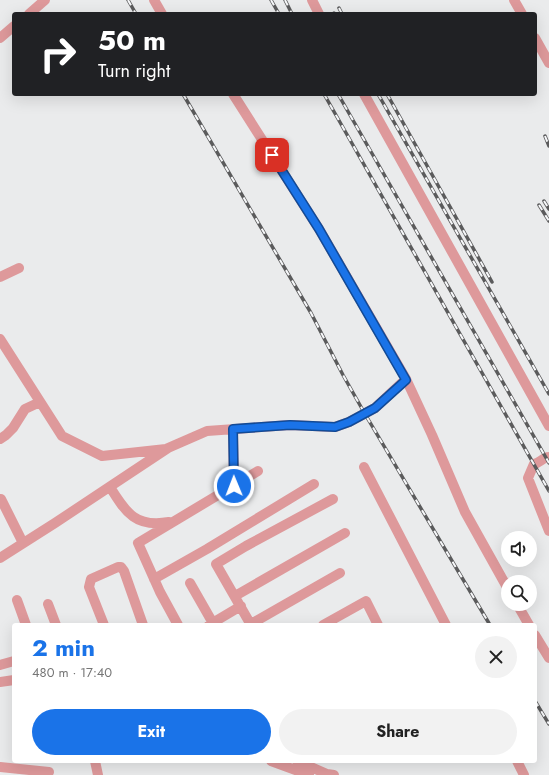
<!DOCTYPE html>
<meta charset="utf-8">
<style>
body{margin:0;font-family:Jost,sans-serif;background:#f2f2f2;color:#222;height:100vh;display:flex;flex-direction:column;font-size:15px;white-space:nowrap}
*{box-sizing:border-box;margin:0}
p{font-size:13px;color:#767676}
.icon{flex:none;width:22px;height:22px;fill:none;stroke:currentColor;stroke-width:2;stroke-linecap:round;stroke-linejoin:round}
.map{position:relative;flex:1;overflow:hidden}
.details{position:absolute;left:12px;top:623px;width:525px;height:140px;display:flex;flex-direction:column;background:#fff;border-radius:4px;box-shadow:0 4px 16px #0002}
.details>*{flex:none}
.top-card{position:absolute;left:12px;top:12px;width:525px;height:84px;border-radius:4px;box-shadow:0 4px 16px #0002;background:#202124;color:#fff;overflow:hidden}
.tools{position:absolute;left:501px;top:531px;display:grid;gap:8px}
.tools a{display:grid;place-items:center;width:36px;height:36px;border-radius:50%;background:#fff;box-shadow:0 4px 16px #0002;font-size:20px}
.pin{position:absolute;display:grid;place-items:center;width:34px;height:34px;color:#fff;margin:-17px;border-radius:8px;box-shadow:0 2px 6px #0006}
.me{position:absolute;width:44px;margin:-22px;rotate:359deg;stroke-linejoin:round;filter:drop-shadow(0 0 3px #0008)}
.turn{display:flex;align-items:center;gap:14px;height:84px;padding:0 20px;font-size:18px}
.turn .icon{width:52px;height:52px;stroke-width:2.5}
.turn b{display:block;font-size:28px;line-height:34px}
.round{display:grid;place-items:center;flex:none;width:42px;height:42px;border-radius:21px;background:#f2f2f2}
.head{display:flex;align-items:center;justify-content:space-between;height:68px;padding:0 20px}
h1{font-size:24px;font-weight:700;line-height:30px;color:#1a73e8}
.primary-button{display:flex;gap:8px;margin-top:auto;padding:8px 20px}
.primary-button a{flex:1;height:46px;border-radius:24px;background:#1a73e8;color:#fff;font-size:16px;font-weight:700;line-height:46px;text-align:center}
.primary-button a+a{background:#f2f2f2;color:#222}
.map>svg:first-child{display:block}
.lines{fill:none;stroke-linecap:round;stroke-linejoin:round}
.minor{stroke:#de999b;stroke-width:10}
.rail-casing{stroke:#5b5b5c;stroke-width:3.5}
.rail{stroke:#f7f8fa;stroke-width:2;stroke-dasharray:6;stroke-linecap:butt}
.route-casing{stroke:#114b97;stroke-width:10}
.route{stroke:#1a73e8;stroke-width:7}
</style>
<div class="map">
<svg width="549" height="775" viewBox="0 0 549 775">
<rect width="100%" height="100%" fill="#eaebec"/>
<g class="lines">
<path class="minor" d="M154,0L162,14
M312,0L319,14
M514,0L522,14
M29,14L45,0
M0,38L14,26
M535,38L549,63
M233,94L319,229L406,379L432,435L465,512L508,589
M364,94L549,426
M0,277L19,268
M0,339L62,436L102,456L166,449
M233,429L234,486
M0,439L6,435L13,428L25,409L40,402
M549,457C543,457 540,463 534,464L528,478L549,531
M364,467L446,625
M110,487C126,513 136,528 169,522
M1,499L23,543
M0,558L55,523L168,448L207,431L290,425L335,427L349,422L375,408L406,379
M154,579L207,549L314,484
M190,583L214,625
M235,596L345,533
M17,600L26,625
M48,604L56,625
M517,604L529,625
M251,624L340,573
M104,625L89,587L91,579L118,567H121L124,571L143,625
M178,625L160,592L138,543L258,471
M209,625L241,606
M251,625L216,564L246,546L333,499
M323,625L366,601L378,625
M535,635L549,658
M0,665L14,661
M0,682L14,680
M95,761L98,775
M271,761L309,775
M297,761L327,774L334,775
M517,761L524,775
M0,767L49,772"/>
<g class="rail-casing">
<path id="rail" d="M128,0L136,14
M271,0L279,14
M285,0L292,14
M339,8L342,14
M334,13L335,14
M183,94L311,313L343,375L365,414L490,625
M324,94L549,491
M338,94L549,463
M378,94L549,394
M387,94L492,282
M545,136L549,146
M544,201L549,209
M539,205L549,221
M535,701L549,724"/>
</g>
<use href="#rail" class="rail"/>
</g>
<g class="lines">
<g class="route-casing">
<path id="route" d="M234,486L233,429L290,425L335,427L349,422L375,408L406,380L319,229L272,155"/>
</g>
<use href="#route" class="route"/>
</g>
</svg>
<div class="tools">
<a><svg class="icon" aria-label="sound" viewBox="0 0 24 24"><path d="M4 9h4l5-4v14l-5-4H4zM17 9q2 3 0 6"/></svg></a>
<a><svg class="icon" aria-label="search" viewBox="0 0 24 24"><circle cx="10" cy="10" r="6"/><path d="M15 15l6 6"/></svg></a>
</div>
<div class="pin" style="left:272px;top:155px;background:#d93025"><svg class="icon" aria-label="arrive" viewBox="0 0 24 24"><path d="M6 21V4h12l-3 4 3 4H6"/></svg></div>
<svg class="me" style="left:234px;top:486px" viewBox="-20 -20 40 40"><circle r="17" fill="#1a73e8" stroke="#fff" stroke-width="3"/><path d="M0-11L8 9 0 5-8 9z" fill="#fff"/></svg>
<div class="top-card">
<div class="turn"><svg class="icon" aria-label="right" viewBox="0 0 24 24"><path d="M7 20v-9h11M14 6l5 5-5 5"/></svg><div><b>50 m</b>Turn right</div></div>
</div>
<section class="details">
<div class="head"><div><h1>2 min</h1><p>480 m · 17:40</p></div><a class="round"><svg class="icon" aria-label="close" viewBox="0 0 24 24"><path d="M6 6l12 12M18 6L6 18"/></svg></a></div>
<div class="primary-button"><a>Exit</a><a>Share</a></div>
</section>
</div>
